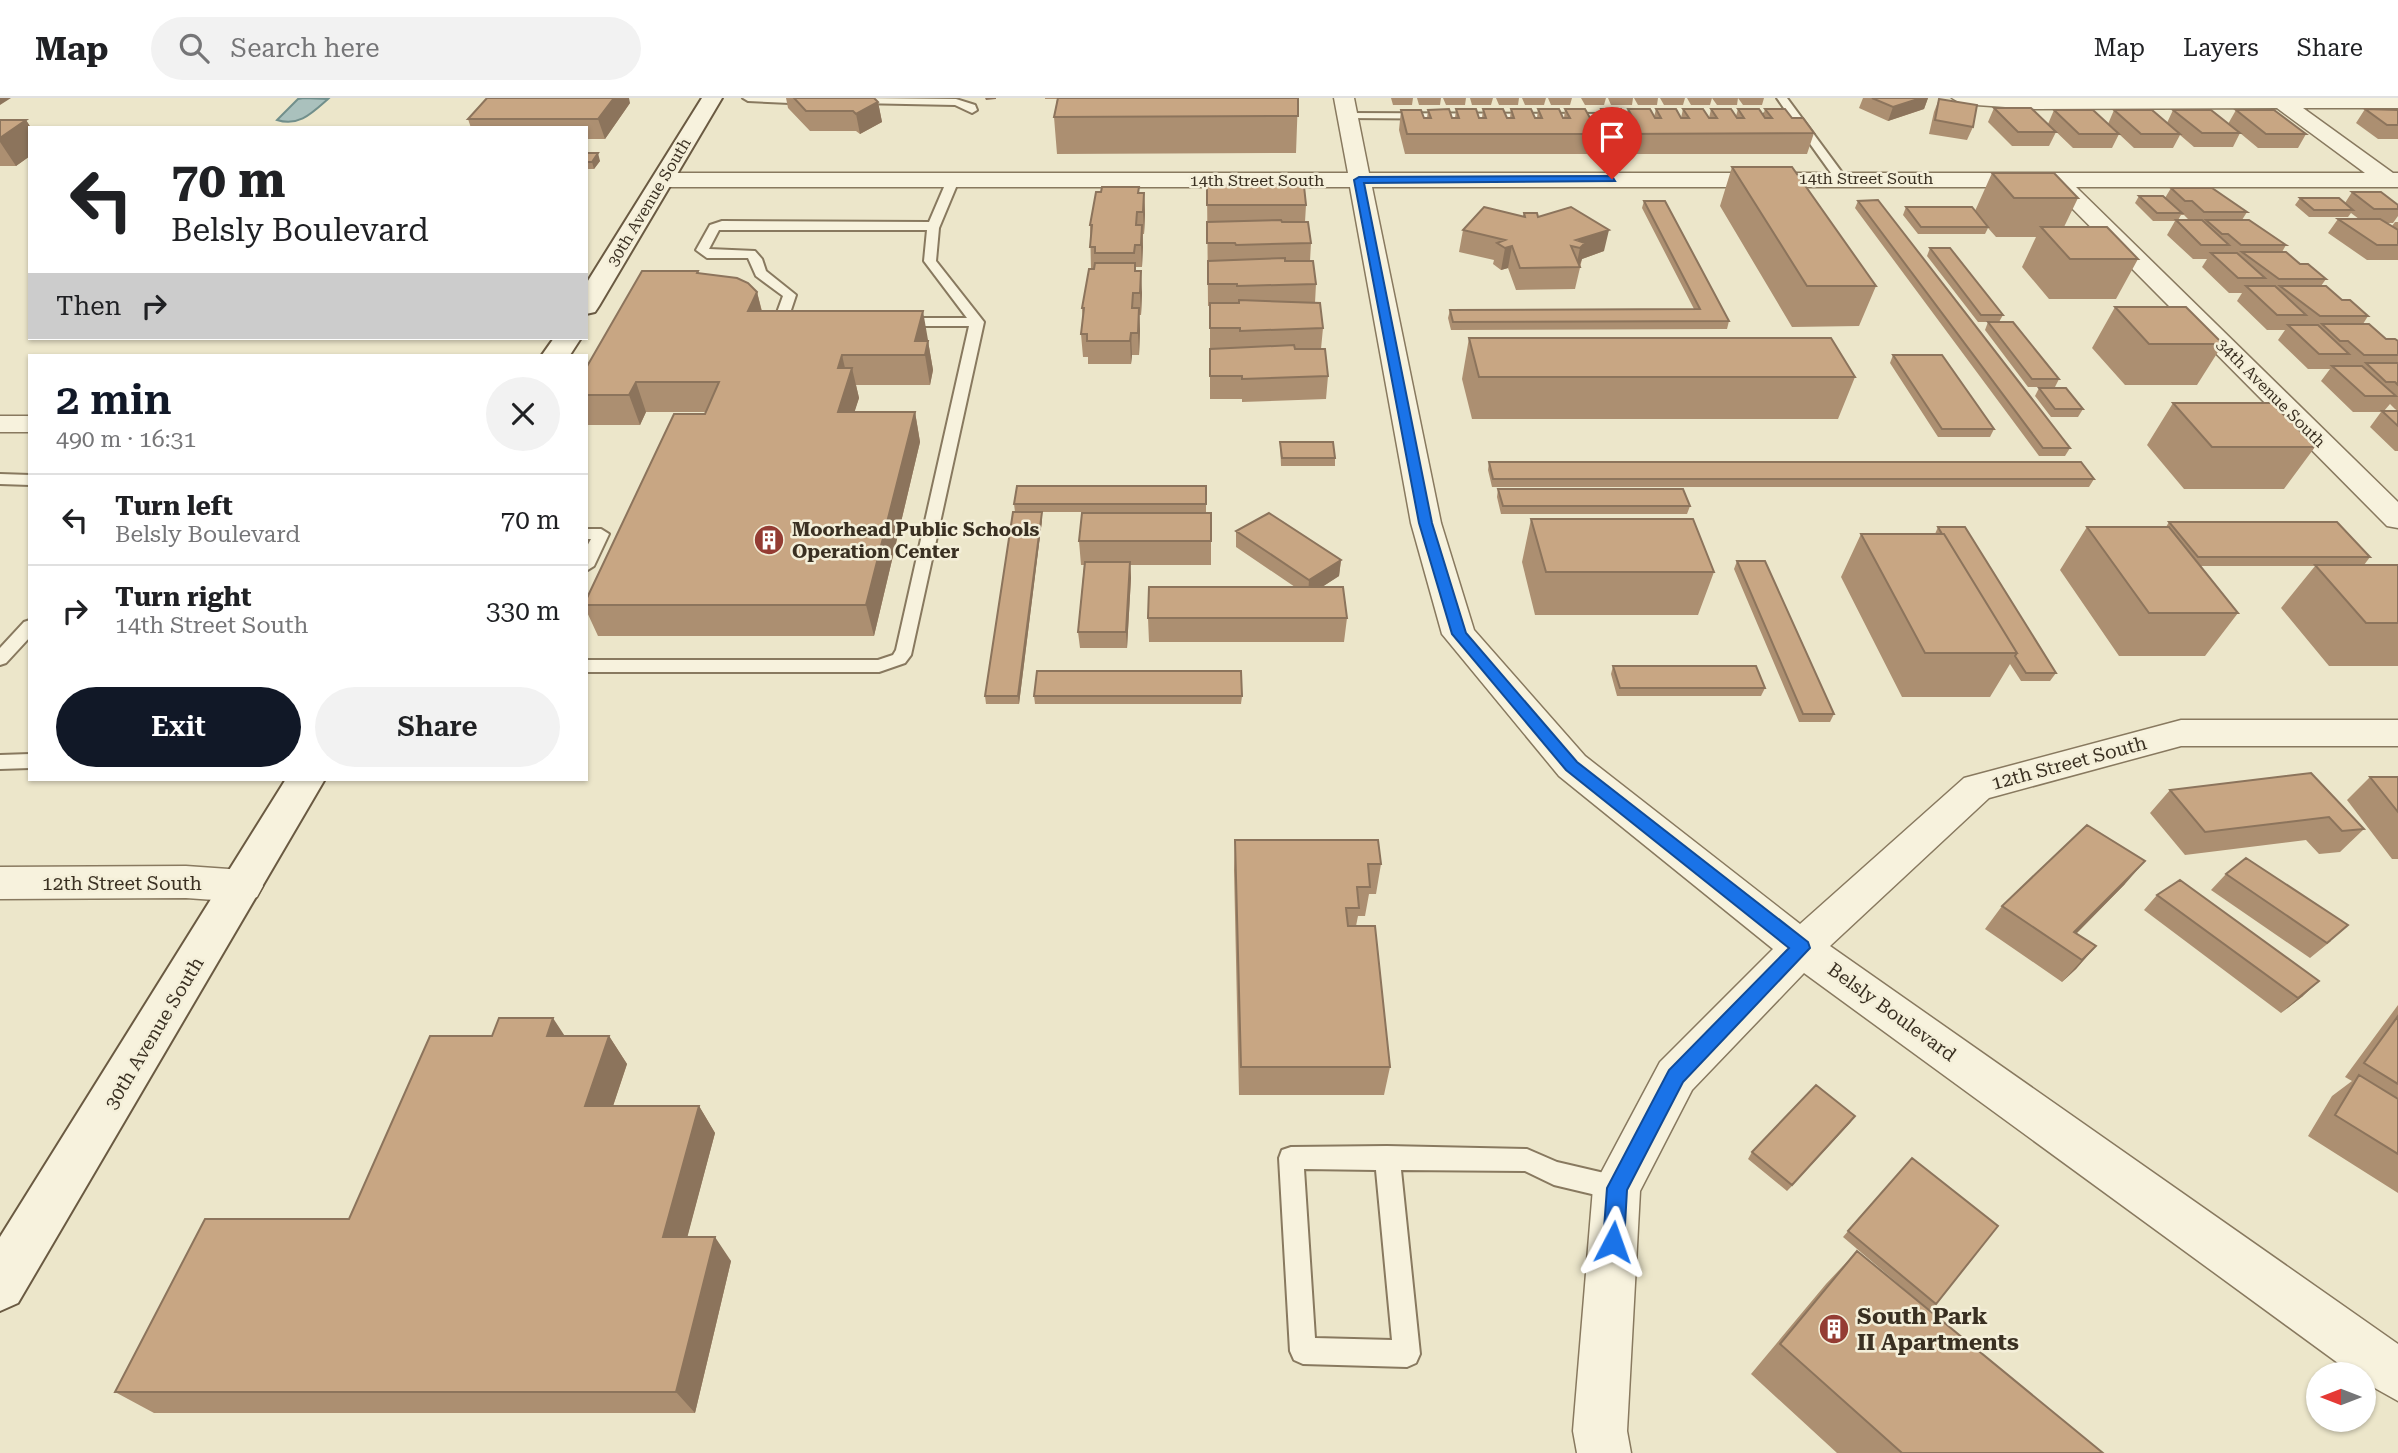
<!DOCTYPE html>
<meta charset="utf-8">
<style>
body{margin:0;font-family:"Roboto Serif",serif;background:#f2f2f2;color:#202124;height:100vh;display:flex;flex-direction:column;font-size:26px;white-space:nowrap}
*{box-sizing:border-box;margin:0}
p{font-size:23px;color:#757577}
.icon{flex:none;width:38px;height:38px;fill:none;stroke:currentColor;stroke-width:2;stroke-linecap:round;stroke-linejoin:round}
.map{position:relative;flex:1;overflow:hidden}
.drawer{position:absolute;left:28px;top:256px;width:560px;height:427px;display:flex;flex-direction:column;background:#fff;border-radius:0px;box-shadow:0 2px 5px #0004}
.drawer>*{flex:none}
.guide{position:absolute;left:28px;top:28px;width:560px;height:214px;border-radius:0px;box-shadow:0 2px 5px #0004;background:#fff;color:#202124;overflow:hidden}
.needle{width:46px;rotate:270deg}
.fabs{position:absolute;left:2306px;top:1264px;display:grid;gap:14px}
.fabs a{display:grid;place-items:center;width:70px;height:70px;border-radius:50%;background:#fff;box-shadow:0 2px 5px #0004;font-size:35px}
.pin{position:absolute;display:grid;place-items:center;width:60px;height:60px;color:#fff;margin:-72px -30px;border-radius:50% 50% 50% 0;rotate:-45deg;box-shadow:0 0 7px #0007}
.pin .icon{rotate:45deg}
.me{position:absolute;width:77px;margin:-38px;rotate:4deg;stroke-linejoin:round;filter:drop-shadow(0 0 5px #0008)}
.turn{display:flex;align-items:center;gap:24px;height:147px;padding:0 28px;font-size:32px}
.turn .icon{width:91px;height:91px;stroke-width:2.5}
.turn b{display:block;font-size:49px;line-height:60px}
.then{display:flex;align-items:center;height:66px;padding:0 28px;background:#0003;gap:14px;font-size:26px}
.round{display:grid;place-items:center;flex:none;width:74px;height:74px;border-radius:37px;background:#f2f2f2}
.headline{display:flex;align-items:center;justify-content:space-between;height:119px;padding:0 28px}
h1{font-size:42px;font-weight:600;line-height:52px;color:#111827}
.button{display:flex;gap:14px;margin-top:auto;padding:14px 28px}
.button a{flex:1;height:80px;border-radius:42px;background:#111827;color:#fff;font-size:28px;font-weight:600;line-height:80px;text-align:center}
.button a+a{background:#f2f2f2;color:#202124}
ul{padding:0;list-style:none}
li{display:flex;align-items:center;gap:21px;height:91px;padding:0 28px;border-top:2px solid #e0e0e0}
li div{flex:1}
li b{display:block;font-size:26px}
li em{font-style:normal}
header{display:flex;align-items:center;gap:42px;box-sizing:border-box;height:98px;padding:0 35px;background:#fff;border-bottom:2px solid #e0e0e0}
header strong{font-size:33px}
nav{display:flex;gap:38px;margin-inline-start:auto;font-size:24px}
.search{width:490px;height:63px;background:#f2f2f2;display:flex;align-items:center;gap:18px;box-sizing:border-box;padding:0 24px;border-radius:38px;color:#757577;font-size:26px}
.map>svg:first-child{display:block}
.water{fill:#aac1bd;stroke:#718f8b;stroke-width:2}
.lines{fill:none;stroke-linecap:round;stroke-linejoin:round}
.lane-casing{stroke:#88795f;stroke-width:4}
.street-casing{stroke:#88795f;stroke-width:3}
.secondary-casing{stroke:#6a5a42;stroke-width:4}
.lane{fill:#f7f2dd;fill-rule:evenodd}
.street{fill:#f7f2dd;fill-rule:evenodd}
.secondary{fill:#f7f2dd;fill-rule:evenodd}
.wall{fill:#ac8f71;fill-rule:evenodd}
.shaded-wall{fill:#8c745c}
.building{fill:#c8a683;stroke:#8c745c;stroke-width:2}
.route{fill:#1a73e8;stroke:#114b97;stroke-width:2}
.labels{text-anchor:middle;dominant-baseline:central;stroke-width:5;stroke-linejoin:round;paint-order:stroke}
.far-street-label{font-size:16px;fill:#3a3022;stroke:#f4efd9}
.poi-label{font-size:19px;font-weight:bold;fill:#3a3022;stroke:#f4efd9;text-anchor:start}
.street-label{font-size:19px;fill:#3a3022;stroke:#f4efd9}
.near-poi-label{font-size:23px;font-weight:bold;fill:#3a3022;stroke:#f4efd9;text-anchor:start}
</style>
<header>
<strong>Map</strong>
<div class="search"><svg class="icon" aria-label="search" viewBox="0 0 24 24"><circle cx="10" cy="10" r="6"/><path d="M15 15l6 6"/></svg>Search here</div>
<nav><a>Map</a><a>Layers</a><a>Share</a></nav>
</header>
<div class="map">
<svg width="2398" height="1355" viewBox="0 0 2398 1355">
<rect width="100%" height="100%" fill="#ece6ca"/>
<path class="water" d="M304,0L328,1C312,15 299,29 277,22L298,1Z"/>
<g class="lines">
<g class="lane-casing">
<path id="lane" d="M743,0H813L817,3L812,6L748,3Z
M860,0L956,1L975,7L977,12L972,15L955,7L857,5L856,3Z
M1777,0H1787L1846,80L1844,82H1836L1793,22L1761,21L1760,19L1765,16H1788Z
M1348,15L1623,16L1628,19L1623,22L1344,20V16Z
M953,79L959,82L939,130L936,163L984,224L911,557L905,565L879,574H586V562H878L893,557L896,552L969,228H901L894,224L901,220H967L924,163L927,132H719L709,151L755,153L762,161L766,173L796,197L789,218L802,221V227L777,223L775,220L783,198L756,178L748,160H707L696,152L710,127L722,123L929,124L947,82Z
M0,376L30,377V387L0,386Z
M586,431H601L609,436L594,468L586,473V450L591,441H586Z
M30,522V539L6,565L0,567V550L24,524Z
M30,656V670L0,671V657Z
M1387,1048L1527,1051L1557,1064L1617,1078L1626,1082L1629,1090L1626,1098L1617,1102L1554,1087L1525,1073L1401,1072L1420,1256L1416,1265L1407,1269L1303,1266L1294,1262L1290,1253L1279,1060L1282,1052L1291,1049ZM1304,1071L1376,1072L1392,1242L1315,1240Z"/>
</g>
<g class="street-casing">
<path id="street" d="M1334,0H1354L1369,75H2365L2277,10L2035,11L1962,6L1952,0H2398V10H2303L2393,75H2398V89H2076L2398,404V430L2387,428L2051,89H1372L1441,425L1474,532L1585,658L1800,826L1964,680L2181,622H2398V648H2181L1989,700L1830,848L2398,1246V1303L2364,1284V1276H2353L1804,875L1692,992L1640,1093L1627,1333L1631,1355H1577L1573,1333L1593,1090L1660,964L1773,851L1559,678L1442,536L1411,425L1350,89H662L651,82L662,75H1348Z
M0,318H30V334H0Z
M186,768L243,772L257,777L263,788L257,799L243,804L186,800L0,801V769Z"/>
</g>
<g class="secondary-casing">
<path id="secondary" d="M702,0H722L599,208L595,214L586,216V186Z
M554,240H581L570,257H542Z
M286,681H325L18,1205L0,1213V1139Z"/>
</g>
<use href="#lane" class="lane"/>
<use href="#street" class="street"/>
<use href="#secondary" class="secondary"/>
</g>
<path class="wall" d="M786,0H874L878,4L882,24L860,36L856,33H810L788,10Z
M1045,0H1298L1296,55L1057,56L1054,19L1057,1H1045Z
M1391,0H1413L1412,7H1393Z
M1417,0H1441L1440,7H1419Z
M1443,0H1466L1465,7H1446Z
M1470,0H1493L1491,7H1472Z
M1496,0H1519L1518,7H1499Z
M1522,0H1546L1544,7H1525Z
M1548,0H1572L1570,7H1551Z
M1581,0H1606L1604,7H1585Z
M1608,0H1633L1632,7H1611Z
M1634,0H1658L1657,7H1638Z
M1660,0H1685L1683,7H1664Z
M1687,0H1712L1710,7H1691Z
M1712,0H1764L1762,7H1743L1738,0L1737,7H1717Z
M1863,0H1928L1924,11L1888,23L1859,10Z
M1939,1L1973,29L1967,42L1929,36L1934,14Z
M630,5L605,41H586V30H471L468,21Z
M1994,10L2056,34L2049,48H2012L1988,24Z
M1456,11L1479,20H1482L1483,11L1507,20H1510L1511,11L1535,20H1537L1538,11L1564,20L1565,11L1590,20H1599L1601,11L1626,20L1628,11L1654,19L1656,11L1681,20L1683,11L1709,20L1711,11L1736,18L1738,11L1763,18L1765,11L1792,20L1814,35L1807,56H1609L1605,49L1604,56H1405L1399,32L1401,12L1424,20H1427L1428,12L1455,20Z
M2365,11L2398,12V41H2378L2356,25Z
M2054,12L2108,26L2114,12L2167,25L2173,12L2228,26L2236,12L2306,36L2298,50H2258L2240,35L2233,49H2194L2180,37L2173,50H2134L2119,36L2112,50H2073L2048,26Z
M0,22H26L31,30L30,58L16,68H0Z
M586,55L600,63L594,71H586Z
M1732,69L1876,188L1859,228L1792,229L1720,108Z
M1992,75L2078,100L2064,129L2138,161L2116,201H2049L2022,169L2036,139H1996L1988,130L1985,136H1918L1903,117L1906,109L1975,113Z
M1207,88H1278L1306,107L1305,124L1311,145L1310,163L1316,186L1315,205L1323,230L1321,251L1328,278L1326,301L1242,304V301H1210V208H1208Z
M2171,90L2247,114L2242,122L2286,147L2282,154L2326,181L2321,188L2368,218L2363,226L2386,241L2398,243V353H2395L2370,329L2381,314H2353L2321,283L2330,271H2308L2278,242L2285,232H2267L2237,203L2242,195H2229L2202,169L2207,161H2193L2167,137L2175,123H2153L2135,105L2139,98L2165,100ZM2181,117H2184L2189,122H2178ZM2390,306L2395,311L2398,313H2384Z
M2352,94L2398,107V118L2393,125H2387L2392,128L2395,124H2398V162H2367L2328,135L2338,121H2359L2351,115L2348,119H2309L2295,107L2300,100L2345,105Z
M1139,95H1144L1145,116L1144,136H1143L1142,169H1136L1135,173L1142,195L1141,217H1139L1140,233L1139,257H1132L1131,266H1088V259H1083L1081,236L1083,224L1082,210L1094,171H1091L1090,127Z
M1644,103L1729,223L1727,231L1451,232L1448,220L1450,212L1694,211L1642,110Z
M1858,103L2070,350L2065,358H2039L1855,110Z
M1524,115L1538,119L1604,153L1582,161L1575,191L1516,192L1508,170L1501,172L1493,166L1494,162L1459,154L1463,132L1523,119Z
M1930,150L2003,217L1999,224L2059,281L2055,289H2028L1985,232L1988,224H1978L1927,158Z
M698,173L699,175L757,194L762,213L928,243L933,272L930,287H856L859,300L854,314H915L920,344L874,538H598L586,512V502L706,314H646L640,327H586V270Z
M2115,209L2223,246L2197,287H2125L2092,250Z
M1469,240L1855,279L1838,321H1472L1462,281Z
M1893,257L1994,331L1990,339H1938L1890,265Z
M2039,290L2083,311L2078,319H2051L2035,298Z
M2173,305L2291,324L2310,333L2306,339L2315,349L2284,391H2184L2147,347Z
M1280,344L1335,360V368H1281Z
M1489,364L2094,381L2089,389H1492L1488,372Z
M1206,388V414H1042V422L1019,606H986L985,598L1015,414L1014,406Z
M1498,391L1690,408L1687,416H1501L1497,399Z
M1211,415V467H1130L1131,480L1127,550H1080L1078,534L1084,467H1081L1079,443Z
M1531,421L1714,474L1698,517H1535L1522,464Z
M2169,424L2370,459L2364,467H2398V568H2329L2281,510L2315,468H2200L2238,515L2205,558H2119L2060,472L2087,429H2166Z
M1938,429L2056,575L2050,583H2021L2010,566L1990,599H1902L1841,479L1861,436H1935Z
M1236,433L1341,462L1339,478L1322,489L1347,520L1344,544H1149L1148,520L1295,489L1236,449Z
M1737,463L1834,616L1830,624H1799L1734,471Z
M1613,568L1765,590L1761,598H1617L1611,576Z
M1034,598H1242L1241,606H1035Z
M2311,675L2364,731L2340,754L2319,756L2306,742L2185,757L2150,715L2170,692Z
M2370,679H2398V761H2392L2347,702Z
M1235,742L1381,766L1376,796H1369L1365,818H1358L1356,828L1390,969L1384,997H1239L1234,772Z
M2226,776L2331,843L2310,860L2211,792Z
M2125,786L2076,836L2096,848L2076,871L2062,884L1985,831L2002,808Z
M2157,797L2303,898L2281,915L2144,812Z
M2398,907V1095L2308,1038L2332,998L2352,983L2345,979Z
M565,938H609L627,966L613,1008H699L715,1035L687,1139L731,1163L695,1315H154L115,1294L349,1121Z
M1855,1018L1787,1093L1748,1061L1752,1054Z
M1912,1060L1936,1206L1929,1212L1843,1139Z
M1857,1153L2103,1355H1837L1751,1276L1826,1186Z"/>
<path class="shaded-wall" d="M0,0H11L0,7Z
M614,0H629L630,5L605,41L598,21Z
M985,0H996V1L986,2Z
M1921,0H1928L1924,11L1888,23L1893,9Z
M878,4L882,24L860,36L856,16Z
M26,22L31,30L30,58L16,68L0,44V24Z
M598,55L600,63L594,71L592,64Z
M1144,95L1145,116L1144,136L1143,114Z
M1142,127L1143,149L1142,169L1141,147Z
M1609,132L1604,153L1582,161L1580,166L1578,169H1576L1580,150L1576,142Z
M1512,148L1508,170L1501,172L1505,150Z
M1141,173L1142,195L1141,217L1140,195Z
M757,194L764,223L748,213Z
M1139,210L1140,233L1139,257L1138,235Z
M923,213L928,242L924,257L915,243Z
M1131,235L1132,257L1131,266L1130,243Z
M928,243L933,272L930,287L925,257Z
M842,257L848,283L852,270L859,300L845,344L838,314V270Z
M636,284L646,314L640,327L629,297Z
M915,314L920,344L874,538L866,507Z
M1042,414V422L1019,606L1018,598Z
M1341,462L1339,478L1308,498L1309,482Z
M1130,464L1131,480L1127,550L1126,534Z
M2145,763L2125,786L2063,849L2074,834Z
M2096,848L2076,871L2062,884L2082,862Z
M2319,883L2303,898L2281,915L2298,900Z
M553,920L572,949L547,938Z
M609,938L627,966L604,1035L585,1008Z
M699,1008L715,1035L681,1163L663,1139Z
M1855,1018L1850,1025L1787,1093L1792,1087Z
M715,1139L731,1163L695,1315L676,1294Z"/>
<path class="building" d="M487,0H614L598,21H468Z
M794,0H874L878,4L856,16L853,13H806Z
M1058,0H1298V18L1054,19Z
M1872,0H1921L1893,9Z
M1939,1L1977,7L1973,29L1935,22Z
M1994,10H2031L2056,34H2018Z
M1449,11L1452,20H1459L1456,11H1476L1479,20H1486L1483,11H1503L1507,20H1514L1511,11H1531L1535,20H1542L1538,11H1559L1563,20H1570L1565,11H1585L1590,20H1600L1608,36H1407L1401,12H1421L1424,20H1431L1428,12Z
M1601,11H1621L1626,20H1633L1628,11H1650L1655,20H1661L1656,11H1676L1681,20H1689L1683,11H1703L1709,20H1717L1711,11H1731L1737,20H1744L1738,11H1759L1765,20H1772L1765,11H1785L1792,20H1803L1814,35L1613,36Z
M2365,11L2398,12V27H2387Z
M2054,12H2093L2119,36H2079Z
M2114,12H2152L2180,36H2141Z
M2173,12H2211L2240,35H2202Z
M2236,12H2274L2306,36H2266Z
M0,22H26L0,40Z
M586,55H598L592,64H586Z
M1732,69H1792L1876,188H1807Z
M1992,75H2054L2078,100H2014Z
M1278,86V88H1304L1306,107H1207V88Z
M1102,89H1139L1138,95H1144L1143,114H1137L1136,127H1142L1141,147H1135L1134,155H1095V149H1090L1092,127H1090L1096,94H1101Z
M2171,90H2212L2247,114H2204L2192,103H2185Z
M2352,94H2381L2398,107V111H2374Z
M2139,98H2163L2182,115H2157Z
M2300,100H2339L2353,112H2314Z
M1878,102L2070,350H2043L1858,103Z
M1644,103H1665L1729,223L1453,224L1450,212L1700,211Z
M1484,109L1525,119L1524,115H1537L1538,119L1571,109L1609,132L1576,142L1585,145L1580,150L1571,148L1580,169L1520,170L1512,148L1505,150L1497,145L1505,142L1463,132Z
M1906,109H1972L1988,129H1921Z
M2338,121H2380L2398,132V147H2377Z
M1281,122L1282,124H1308L1311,145L1236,147L1235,145H1207V124Z
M2176,122H2202L2229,147H2201Z
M2206,122H2249L2286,147H2241L2228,136H2222Z
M2041,129H2107L2138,161H2070Z
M1930,150H1950L2003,217H1981Z
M2242,154H2286L2300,166H2308L2326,181H2279Z
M2211,155H2237L2265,180H2238Z
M1285,160V163H1313L1316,186L1237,188V186H1208V163Z
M1095,165H1135V173H1141L1140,195H1133L1132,210H1139L1138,235H1131L1130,243H1087V236H1081L1084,210H1082L1089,171H1094Z
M642,173H698L697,175L737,180L748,185L757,194L748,213H923L915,243H928L925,257H842L838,270H852L838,314H915L866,507H586V502L674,316H705L719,284H636L629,297H586V270Z
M2246,188H2275L2306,217H2277Z
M2280,188H2326L2342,202H2350L2368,218H2320Z
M1239,202L1320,205L1323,230L1240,233V230H1210V205H1239Z
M2115,209H2186L2223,246H2149Z
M1988,224H2013L2059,281H2032Z
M2322,226H2369L2386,241H2395L2398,243V257H2364L2348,243H2340Z
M2288,227H2318L2349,256H2319Z
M1469,240H1831L1855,279H1479Z
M1294,247L1295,251H1325L1328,278L1242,281V278H1210V251Z
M1893,257H1942L1994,331H1942Z
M2366,265H2398V287L2395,284H2386Z
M2332,268H2362L2396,298H2365Z
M2039,290H2066L2083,311H2055Z
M2173,305H2272L2291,324H2301L2310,333H2300L2315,349H2212Z
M2382,313H2398V328Z
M1280,344H1333L1335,360H1282Z
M1489,364H2081L2094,381H1493Z
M1017,388H1206V406H1014Z
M1498,391H1683L1690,408H1503Z
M1013,414H1042L1018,598H985Z
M1082,415H1211V443H1079Z
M1269,415L1341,462L1309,482L1236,433Z
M1531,421H1693L1714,474H1546Z
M2169,424H2337L2370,459H2198Z
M1938,429H1965L2056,575H2026L2015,558L2017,555L1944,436H1942Z
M2087,429H2169L2238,515H2149Z
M1861,436H1944L2017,555H1925Z
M1737,463H1765L1834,616H1803Z
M1085,464H1130L1126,534H1078Z
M2315,467H2398V525H2366Z
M1149,489H1343L1347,520H1148Z
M1613,568H1756L1765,590H1620Z
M1037,573H1241L1242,598H1034Z
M2311,675L2364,731L2342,733L2329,719L2205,734L2170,692Z
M2370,679H2398V714Z
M2087,727L2145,763L2074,834L2096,848L2082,862L2002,808Z
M1235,742H1378L1381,766H1368L1370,789H1357L1359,810H1346L1348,828H1375L1390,969H1241Z
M2246,760L2348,827L2327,845L2226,776Z
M2180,782L2319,883L2298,900L2157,797Z
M2398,918V986L2364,965Z
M499,920H553L547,938H609L585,1008H699L663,1139H715L676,1294H115L205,1121H349L430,938H492Z
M2359,977L2398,1001V1056L2335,1017Z
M1816,987L1855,1018L1792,1087L1752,1054Z
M1912,1060L1998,1128L1936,1206L1848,1133Z
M1857,1153L2103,1355H1902L1780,1246Z"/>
<path class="route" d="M1612,78L1615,83L1364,85L1432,425L1466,535L1577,664L1808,844L1810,850L1683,984L1627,1092L1624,1144L1621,1152L1613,1155L1606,1152L1603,1144L1607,1090L1669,972L1789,850L1566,672L1452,536L1419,425L1354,82L1359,79Z"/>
<defs>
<g id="building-disc" transform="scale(1.575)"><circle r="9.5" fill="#943c33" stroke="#f4efd9"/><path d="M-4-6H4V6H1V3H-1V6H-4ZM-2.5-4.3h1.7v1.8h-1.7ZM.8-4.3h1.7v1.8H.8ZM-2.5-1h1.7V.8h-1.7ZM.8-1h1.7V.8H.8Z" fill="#fff"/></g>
</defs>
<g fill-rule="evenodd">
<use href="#building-disc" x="769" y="442"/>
<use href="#building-disc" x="1834" y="1231"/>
</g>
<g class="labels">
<g class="far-street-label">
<text x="1866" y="80">14th Street South</text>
<text x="1257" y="82">14th Street South</text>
<text transform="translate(649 104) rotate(-59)">30th Avenue South</text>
<text transform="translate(2271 295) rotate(45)">34th Avenue South</text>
</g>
<g class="poi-label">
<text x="792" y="431">Moorhead Public Schools<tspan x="792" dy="22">Operation Center</tspan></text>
</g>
<g class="street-label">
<text transform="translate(2069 665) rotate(-15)">12th Street South</text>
<text x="122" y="785">12th Street South</text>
<text transform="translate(1892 914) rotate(36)">Belsly Boulevard</text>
<text transform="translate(154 935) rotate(-59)">30th Avenue South</text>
</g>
<g class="near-poi-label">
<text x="1857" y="1218">South Park<tspan x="1857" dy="26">II Apartments</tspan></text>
</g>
</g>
</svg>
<div class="fabs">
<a><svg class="needle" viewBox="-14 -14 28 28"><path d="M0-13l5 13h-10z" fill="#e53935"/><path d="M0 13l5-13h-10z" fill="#757577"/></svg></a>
</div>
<div class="pin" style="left:1612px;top:81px;background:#d93025"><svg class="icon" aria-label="arrive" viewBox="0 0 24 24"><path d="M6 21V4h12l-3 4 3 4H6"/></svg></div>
<svg class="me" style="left:1613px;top:1144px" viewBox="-20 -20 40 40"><path d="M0-17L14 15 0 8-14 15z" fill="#1a73e8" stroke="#fff" stroke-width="4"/></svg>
<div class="guide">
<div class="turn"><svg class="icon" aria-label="left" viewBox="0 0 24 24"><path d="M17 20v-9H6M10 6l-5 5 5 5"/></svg><div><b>70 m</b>Belsly Boulevard</div></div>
<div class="then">Then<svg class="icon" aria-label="right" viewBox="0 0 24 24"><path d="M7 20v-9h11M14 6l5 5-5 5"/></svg></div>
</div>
<section class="drawer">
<div class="headline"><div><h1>2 min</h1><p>490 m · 16:31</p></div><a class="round"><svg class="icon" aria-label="close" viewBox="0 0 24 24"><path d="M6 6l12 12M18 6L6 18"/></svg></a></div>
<ul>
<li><svg class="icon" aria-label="left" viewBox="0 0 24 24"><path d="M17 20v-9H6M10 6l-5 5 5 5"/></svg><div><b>Turn left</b><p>Belsly Boulevard</p></div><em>70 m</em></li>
<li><svg class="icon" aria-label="right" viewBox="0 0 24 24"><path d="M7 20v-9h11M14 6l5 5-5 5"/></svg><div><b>Turn right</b><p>14th Street South</p></div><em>330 m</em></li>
</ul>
<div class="button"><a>Exit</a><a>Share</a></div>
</section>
</div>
